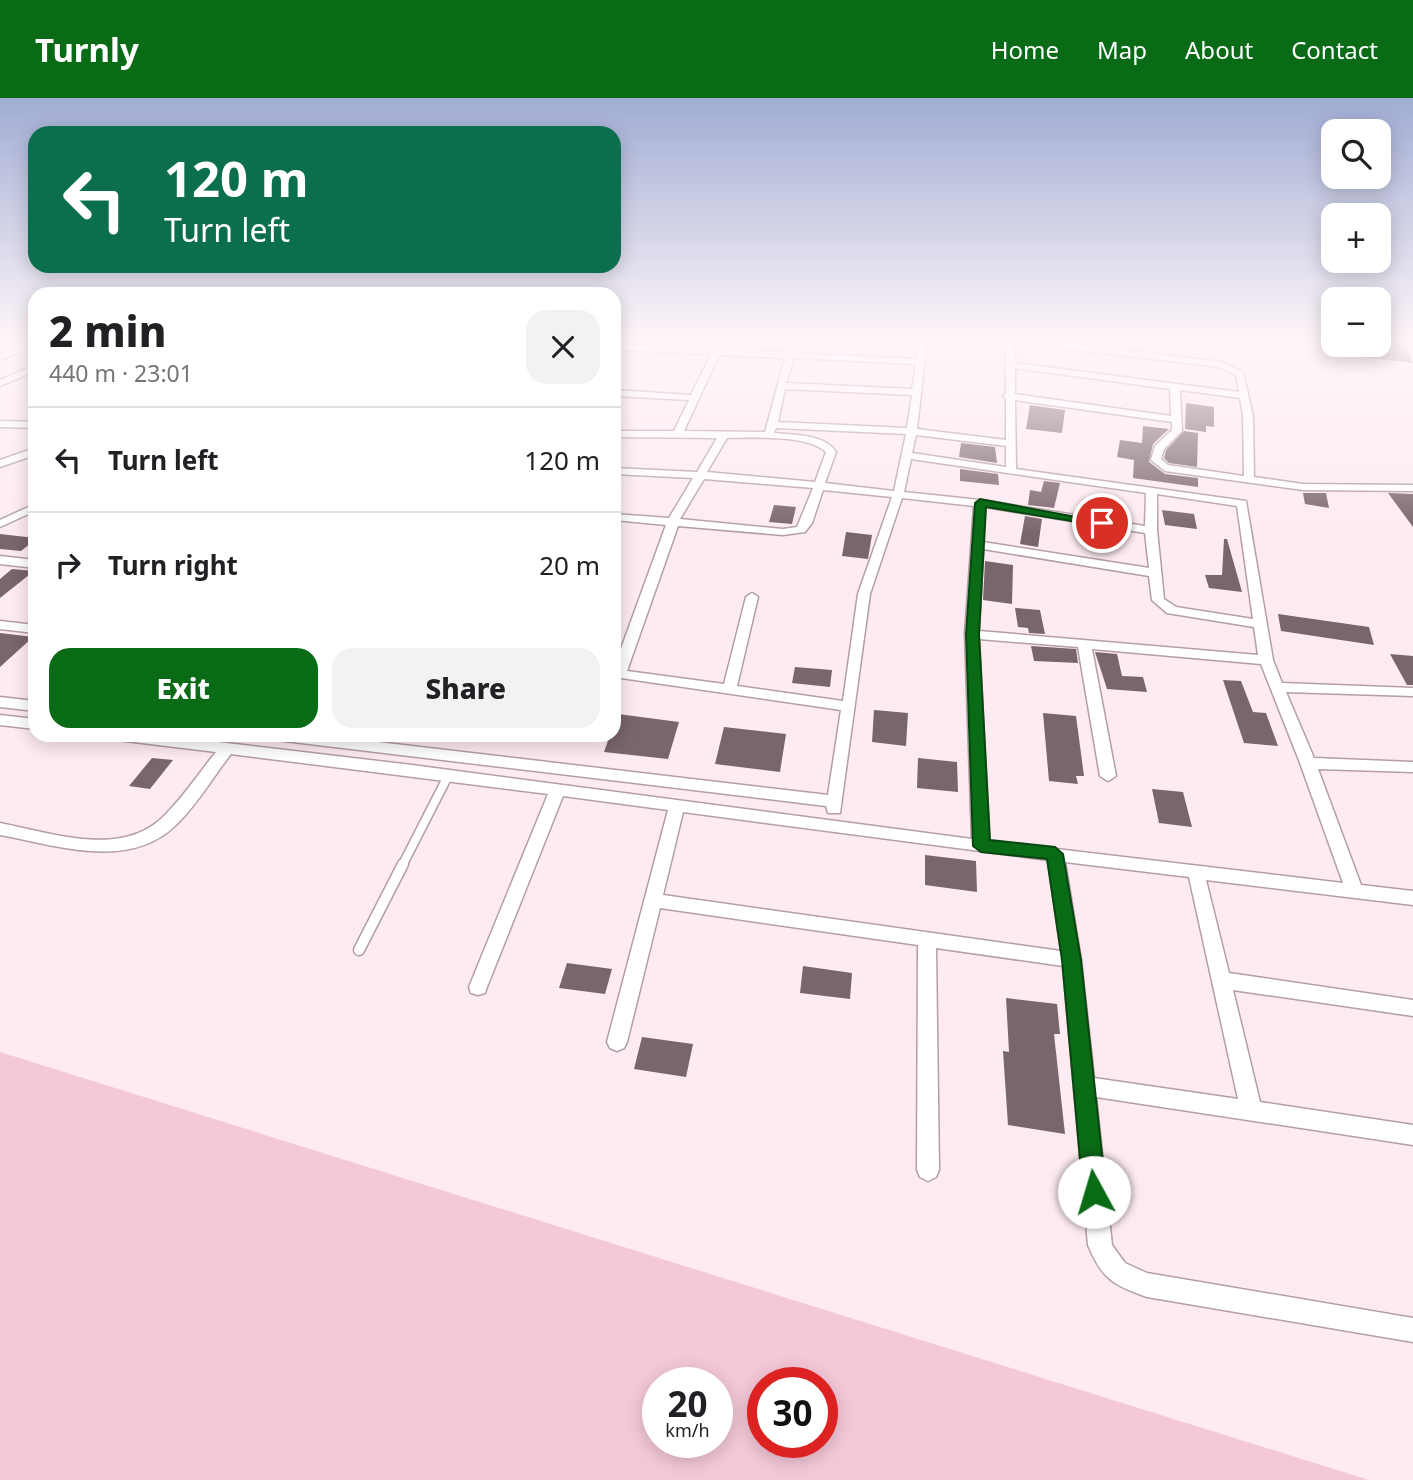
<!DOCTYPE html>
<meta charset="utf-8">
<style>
body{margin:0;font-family:"Noto Sans",sans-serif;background:#f2f2f2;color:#202124;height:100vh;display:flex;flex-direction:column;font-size:26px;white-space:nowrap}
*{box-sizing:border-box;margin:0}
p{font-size:23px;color:#757577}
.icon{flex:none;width:38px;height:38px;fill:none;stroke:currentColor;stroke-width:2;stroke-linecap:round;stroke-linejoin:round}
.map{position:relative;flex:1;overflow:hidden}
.drawer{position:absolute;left:28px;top:189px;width:593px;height:455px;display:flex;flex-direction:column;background:#fff;border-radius:21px;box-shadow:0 4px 18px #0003}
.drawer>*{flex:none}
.guide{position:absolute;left:28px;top:28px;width:593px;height:147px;border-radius:21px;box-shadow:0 4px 18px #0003;background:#0b6e4f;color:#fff;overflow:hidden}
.fabs{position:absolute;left:1321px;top:21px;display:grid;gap:14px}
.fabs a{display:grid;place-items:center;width:70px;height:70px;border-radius:14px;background:#fff;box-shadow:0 4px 18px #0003;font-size:35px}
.speed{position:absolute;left:642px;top:1269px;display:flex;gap:14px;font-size:35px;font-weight:700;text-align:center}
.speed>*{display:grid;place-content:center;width:91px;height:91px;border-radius:50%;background:#fff;box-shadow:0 4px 18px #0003;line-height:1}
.speed small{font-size:18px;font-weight:400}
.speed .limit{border:10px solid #d22;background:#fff;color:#111}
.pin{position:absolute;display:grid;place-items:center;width:60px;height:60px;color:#fff;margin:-30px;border:4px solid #fff;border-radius:50%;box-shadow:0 2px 7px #0007}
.me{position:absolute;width:77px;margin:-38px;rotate:354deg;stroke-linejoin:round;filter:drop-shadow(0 0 5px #0008)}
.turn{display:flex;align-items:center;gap:24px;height:147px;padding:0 21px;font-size:32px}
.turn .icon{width:91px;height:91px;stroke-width:2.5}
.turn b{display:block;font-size:49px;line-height:60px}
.round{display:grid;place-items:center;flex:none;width:74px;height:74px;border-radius:21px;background:#f2f2f2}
.overview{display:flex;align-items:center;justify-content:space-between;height:119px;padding:0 21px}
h1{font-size:42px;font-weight:800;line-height:52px}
.primary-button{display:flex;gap:14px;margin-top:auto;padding:14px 21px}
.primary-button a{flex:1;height:80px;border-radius:21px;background:#0a6b17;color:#fff;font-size:28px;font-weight:800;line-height:80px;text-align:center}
.primary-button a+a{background:#f2f2f2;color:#202124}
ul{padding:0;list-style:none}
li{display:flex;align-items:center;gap:21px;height:105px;padding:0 21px;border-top:2px solid #e0e0e0}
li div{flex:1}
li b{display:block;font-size:26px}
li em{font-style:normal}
header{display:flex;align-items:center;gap:42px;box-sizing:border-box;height:98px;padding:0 35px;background:#0a6b17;color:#fff}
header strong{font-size:33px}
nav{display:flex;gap:38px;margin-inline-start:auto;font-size:24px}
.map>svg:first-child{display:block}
.green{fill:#f5c8d9;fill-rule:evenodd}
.building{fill:#79656c}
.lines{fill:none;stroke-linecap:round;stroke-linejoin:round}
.lane-far1-casing{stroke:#b49ea6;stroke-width:11}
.lane-casing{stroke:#b49ea6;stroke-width:13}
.street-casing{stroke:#b49ea6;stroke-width:3}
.lane-far1{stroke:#fff;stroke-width:8}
.lane{stroke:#fff;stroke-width:10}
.street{fill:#fff;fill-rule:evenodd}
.route{fill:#0a6b17;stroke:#06460f;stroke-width:2}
</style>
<header>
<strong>Turnly</strong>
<nav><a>Home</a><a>Map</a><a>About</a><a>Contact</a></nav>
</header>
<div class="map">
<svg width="1413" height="1382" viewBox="0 0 1413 1382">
<rect width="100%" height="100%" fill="#feebf2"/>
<path class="green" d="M0,954L1369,1382H0ZM658,1284H718V1344H658ZM763,1284H822V1344H763Z"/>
<path class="building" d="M1379,242L1405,243L1413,265L1342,257V247H1379Z
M1186,305L1214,309V329L1206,328V334L1185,331Z
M1030,307L1065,312L1062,335L1026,331Z
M1143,328L1169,331L1153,346L1149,364L1165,376L1198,380V389L1133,380L1134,362L1117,359L1120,342L1142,345Z
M1184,333L1198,335L1197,369L1169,365L1164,360L1166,352Z
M961,345L995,349L997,365L959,359Z
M960,371L998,376L999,387L960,383Z
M1044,383L1060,385L1054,410L1028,407L1030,392L1041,394Z
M1303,395H1326L1329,410L1305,406Z
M1388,395L1413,396V429Z
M1105,405L1124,407L1122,422L1103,419Z
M774,407L796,409L792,426L769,424Z
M1162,412L1194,416L1197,431L1165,427Z
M1025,418L1042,421L1038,449L1020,446Z
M1101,431L1121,434L1119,446L1099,443Z
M846,434L872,437L868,461L842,458Z
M0,436L35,440V442L21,453L0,451Z
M1224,441H1227L1242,494L1209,490L1205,477H1222Z
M985,463L1013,467L1012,506L983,502Z
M12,471L34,473L0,500V481Z
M1015,510L1040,512L1045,536L1029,535L1028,530L1018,529Z
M1278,516L1369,529L1374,547L1281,533Z
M0,535L33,539L0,569Z
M1031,548L1076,551L1078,565L1034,563Z
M1095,554L1117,556L1122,578L1143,579L1147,594L1107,591Z
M1390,556L1413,558V587H1407Z
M795,569L832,572L830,589L792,585Z
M1223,582L1241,583L1253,614L1266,615L1278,648L1244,645Z
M874,612L908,615L906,648L872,644Z
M1043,615L1076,618L1084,678H1076L1078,686L1049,683Z
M618,616L679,624L668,661L604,654L610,637H614Z
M724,629L786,636L780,674L715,666Z
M152,660L173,662L150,691L129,688Z
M918,660L957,664L958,694L917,690Z
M1152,691L1183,694L1192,729L1159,725Z
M925,757L976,763L977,794L925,787Z
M567,865L612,871L605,896L559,890Z
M803,868L852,875L850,901L800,895Z
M1006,900L1057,906L1060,936H1054L1065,1036L1008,1027L1003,953L1009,954Z
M642,939L693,946L686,979L634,971Z"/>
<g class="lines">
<g class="lane-far1-casing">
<path id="lane-far1" d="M402,768L448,678"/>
</g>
<g class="lane-casing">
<path id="lane" d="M359,852L403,766"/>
</g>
<g class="street-casing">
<path id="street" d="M35,242V248L0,262V256Z
M919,242H927L917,331L1006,342V300L1003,298L1006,296V242H1014L1015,265L1239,294L1236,277L1219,269L1044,248V244L1047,243L1221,264L1243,274L1253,318L1254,379L1303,386L1413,387V393L1303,392L1165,373L1151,362L1155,348L1172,332V324L1015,302L1016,371L1246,403L1273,562L1282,585L1413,590V598L1286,594L1314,660L1413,664V674L1318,671L1361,787L1413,793V807L1206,782L1229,875L1413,902V918L1233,892L1260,1004L1413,1027V1047L1096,999L1112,1147L1125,1165L1147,1175L1413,1220V1244L1147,1199C1113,1187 1102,1181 1088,1147L1063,868L936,850L939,1072L936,1079L928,1083L920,1079L917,1072L918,847L660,810L627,944L624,950L617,953L610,950L607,944L668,712L563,698L487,889L485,895L478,897L471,895L469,889L548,696L231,656C213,679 197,707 175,728C127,773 56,747 0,737V725C52,735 123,761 165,717C184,698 199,675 216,654L117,642L110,637H159L412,667L972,741L965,536L974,408L902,400L870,496L840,715H828L826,708L276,642L269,637H318L828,697L841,612L614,579V570L666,427L614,422V416L669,420L693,380L614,376V370L697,374L717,340L614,339V333H674L689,302L614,298V292L691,297L711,256L614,252V246L916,261ZM719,257L785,260L765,334L684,333ZM794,260L916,266L912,291L786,285ZM1015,270L1170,291L1171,318L1015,296ZM785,291L912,297L907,330L778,324ZM1180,292L1240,300L1243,318L1244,378L1168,367L1161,361L1164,351L1182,333ZM776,330L906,336L894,393L825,385L836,354C825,336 794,337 774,335ZM916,337L1006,348V369L912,355ZM727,340C752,340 808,336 826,354L815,384L707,374ZM911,361L1146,395L1145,428L980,402L904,394ZM704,381L813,390L797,429L783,431L680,421ZM823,392L892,399L858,496L843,603L737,588L758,499L752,495L746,499L724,586L627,573L678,428L783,437L805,434L812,425ZM1157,396L1237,408L1253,521L1176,509L1164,501L1157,432ZM985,409L1145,435L1149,470L983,444ZM983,451L1149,478L1152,502L1167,515L1254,529L1258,557L979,533ZM979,541L1078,549L1100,678L1108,683L1116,678L1092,551L1261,566L1300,665L1343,785L989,743ZM683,714L1048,762L1061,853L663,797ZM1065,764L1189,779L1238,1001L1094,980L1081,862Z
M35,267V273L0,288V282Z
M0,323L35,324V330L0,329Z
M35,350V357L0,369V362Z
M35,406V413L0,429V422Z
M0,458L35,462V470L0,466Z
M0,523L35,527V535L0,531Z
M0,599L35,603V613L0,609Z
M0,617L35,621V631L0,627Z"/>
</g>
<use href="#lane-far1" class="lane-far1"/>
<use href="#lane" class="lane"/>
<use href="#street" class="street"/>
</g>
<linearGradient id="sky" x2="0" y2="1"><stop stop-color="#a1acd4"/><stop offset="0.56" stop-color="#fff6f9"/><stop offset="1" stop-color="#fff6f9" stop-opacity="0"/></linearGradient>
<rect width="1413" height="435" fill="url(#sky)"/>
<path class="route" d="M980,401L1108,425L1102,428L986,409L979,536L990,742L1055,749L1063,756L1081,862L1106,1094L1102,1101L1094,1105L1086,1101L1083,1094L1062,862L1047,761L981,754L973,748L966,536L975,405Z"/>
</svg>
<div class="fabs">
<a><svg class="icon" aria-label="search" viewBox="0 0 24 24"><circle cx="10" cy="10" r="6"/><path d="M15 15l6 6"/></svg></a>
<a>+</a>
<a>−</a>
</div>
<div class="speed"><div>20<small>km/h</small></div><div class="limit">30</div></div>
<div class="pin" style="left:1102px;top:425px;background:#d93025"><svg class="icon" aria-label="arrive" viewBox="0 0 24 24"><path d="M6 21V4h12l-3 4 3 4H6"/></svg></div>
<svg class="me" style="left:1094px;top:1094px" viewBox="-20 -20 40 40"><circle r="19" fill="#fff"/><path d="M0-13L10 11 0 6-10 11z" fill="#0a6b17"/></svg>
<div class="guide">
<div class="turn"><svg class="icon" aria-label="left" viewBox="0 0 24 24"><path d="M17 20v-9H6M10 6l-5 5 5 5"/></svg><div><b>120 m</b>Turn left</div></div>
</div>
<section class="drawer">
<div class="overview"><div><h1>2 min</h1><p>440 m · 23:01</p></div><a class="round"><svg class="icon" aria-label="close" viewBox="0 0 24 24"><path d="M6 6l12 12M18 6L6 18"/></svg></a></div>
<ul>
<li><svg class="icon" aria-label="left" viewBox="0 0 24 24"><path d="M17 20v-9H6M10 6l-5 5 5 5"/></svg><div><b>Turn left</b></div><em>120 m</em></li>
<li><svg class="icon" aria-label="right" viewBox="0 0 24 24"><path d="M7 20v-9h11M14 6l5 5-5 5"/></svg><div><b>Turn right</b></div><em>20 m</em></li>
</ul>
<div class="primary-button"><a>Exit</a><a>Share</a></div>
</section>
</div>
